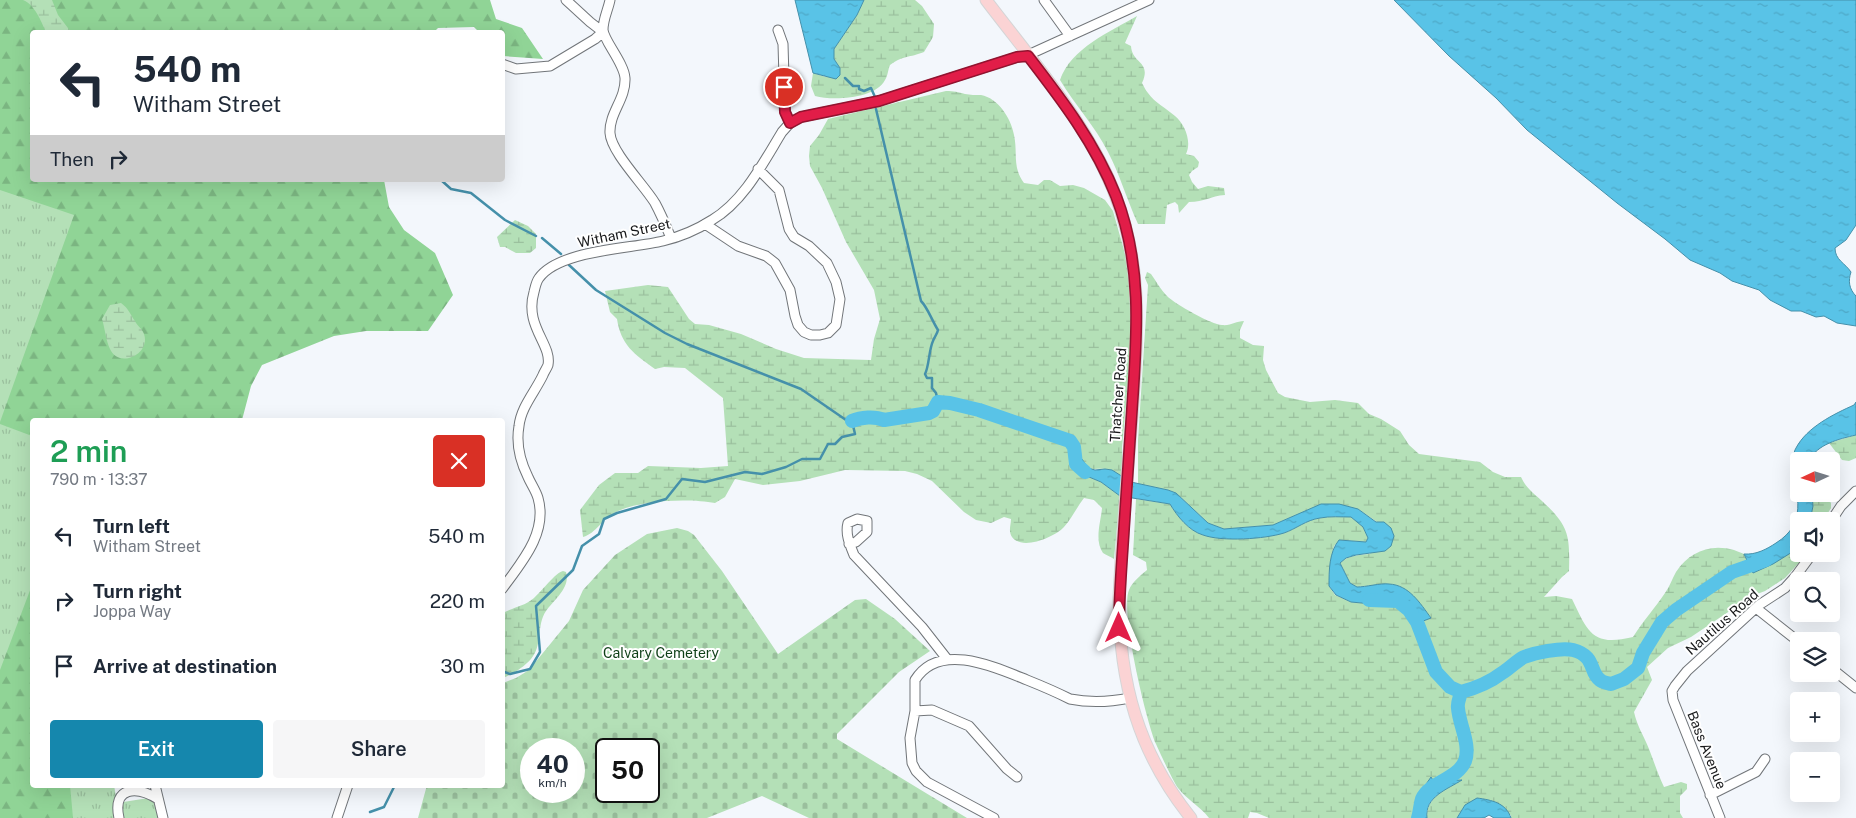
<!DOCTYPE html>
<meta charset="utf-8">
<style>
body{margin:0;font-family:"Public Sans",sans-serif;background:#f6f6f7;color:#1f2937;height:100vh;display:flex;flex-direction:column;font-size:19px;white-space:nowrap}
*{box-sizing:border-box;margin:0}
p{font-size:16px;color:#747a83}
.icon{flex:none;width:28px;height:28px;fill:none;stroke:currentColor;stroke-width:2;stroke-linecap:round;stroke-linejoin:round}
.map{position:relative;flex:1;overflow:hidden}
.side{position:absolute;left:30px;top:418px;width:475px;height:370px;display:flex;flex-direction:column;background:#fff;border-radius:5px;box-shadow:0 5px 20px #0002}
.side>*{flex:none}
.banner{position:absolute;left:30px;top:30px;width:475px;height:152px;border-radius:5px;box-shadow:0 5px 20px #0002;background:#fff;color:#1f2937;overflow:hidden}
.needle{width:32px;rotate:266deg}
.fabs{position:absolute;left:1790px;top:452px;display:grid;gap:10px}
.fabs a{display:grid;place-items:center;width:50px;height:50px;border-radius:5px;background:#fff;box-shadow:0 5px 20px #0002;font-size:25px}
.speed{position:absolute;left:520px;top:738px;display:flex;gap:10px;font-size:25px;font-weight:700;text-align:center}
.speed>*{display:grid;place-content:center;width:65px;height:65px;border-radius:50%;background:#fff;box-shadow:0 5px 20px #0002;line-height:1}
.speed small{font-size:12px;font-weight:400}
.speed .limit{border:2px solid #111;border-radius:8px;background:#fff;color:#111}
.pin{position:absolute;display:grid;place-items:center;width:42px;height:42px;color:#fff;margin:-21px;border:2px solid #fff;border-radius:50%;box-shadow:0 1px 5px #0007}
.me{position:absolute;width:55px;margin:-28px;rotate:0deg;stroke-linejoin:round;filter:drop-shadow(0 0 4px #0008)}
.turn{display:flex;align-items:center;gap:18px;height:105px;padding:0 20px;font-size:22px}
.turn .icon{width:65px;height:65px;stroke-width:2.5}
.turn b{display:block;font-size:35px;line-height:42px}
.then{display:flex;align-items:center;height:48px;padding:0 20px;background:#0003;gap:10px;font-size:19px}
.round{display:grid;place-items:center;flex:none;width:52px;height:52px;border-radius:5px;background:#f6f6f7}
.overview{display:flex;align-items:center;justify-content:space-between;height:85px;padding:0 20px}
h1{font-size:30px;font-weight:600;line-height:38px;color:#1e9e55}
.cta{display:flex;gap:10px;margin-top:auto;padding:10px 20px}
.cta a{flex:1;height:58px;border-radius:5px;background:#1587ad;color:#fff;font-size:20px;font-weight:600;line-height:58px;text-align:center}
.cta a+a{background:#f6f6f7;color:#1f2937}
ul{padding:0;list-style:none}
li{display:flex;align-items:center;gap:15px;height:65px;padding:0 20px}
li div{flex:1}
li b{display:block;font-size:19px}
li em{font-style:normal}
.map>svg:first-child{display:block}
.forest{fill:url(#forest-firs)}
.wetland{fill:url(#wetland-marsh)}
.cemetery{fill:url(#cemetery-stones);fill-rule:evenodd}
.park{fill:url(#park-tufts)}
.water{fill:url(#water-ripples);stroke:#4590aa}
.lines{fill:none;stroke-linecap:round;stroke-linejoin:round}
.stream{stroke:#4590aa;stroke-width:2.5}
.river{stroke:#59c3e7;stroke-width:14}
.minor-casing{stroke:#717579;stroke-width:11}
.major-casing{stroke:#d5d5d6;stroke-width:13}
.minor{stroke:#fff;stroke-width:9}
.major{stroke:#fbd3d4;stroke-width:11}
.route-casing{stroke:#92132f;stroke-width:12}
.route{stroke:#e11d48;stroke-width:9}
.labels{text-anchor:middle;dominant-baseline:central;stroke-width:4;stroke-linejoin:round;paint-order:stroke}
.street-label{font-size:14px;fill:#17181a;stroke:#fff}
.park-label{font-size:14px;fill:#0e3f17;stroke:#fff}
</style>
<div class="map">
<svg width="1856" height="818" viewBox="0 0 1856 818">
<defs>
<pattern id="forest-firs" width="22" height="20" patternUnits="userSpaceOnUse" patternTransform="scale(1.25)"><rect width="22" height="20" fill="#90d496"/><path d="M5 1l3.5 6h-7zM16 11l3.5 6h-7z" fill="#7bb581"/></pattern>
<pattern id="wetland-marsh" width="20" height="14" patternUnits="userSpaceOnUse" patternTransform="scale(1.25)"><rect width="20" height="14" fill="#b4e0b7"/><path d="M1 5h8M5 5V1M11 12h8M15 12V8" fill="none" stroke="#9abf9d"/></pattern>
<pattern id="cemetery-stones" width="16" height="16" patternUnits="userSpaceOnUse" patternTransform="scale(1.25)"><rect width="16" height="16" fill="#b4e0b7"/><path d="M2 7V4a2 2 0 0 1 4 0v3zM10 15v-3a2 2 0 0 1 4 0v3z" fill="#9abf9d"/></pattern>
<pattern id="park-tufts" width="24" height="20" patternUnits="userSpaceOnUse" patternTransform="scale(1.25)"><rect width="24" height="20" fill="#b4e0b7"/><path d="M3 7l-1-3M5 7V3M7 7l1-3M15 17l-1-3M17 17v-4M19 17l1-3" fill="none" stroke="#9abf9d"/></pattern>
<pattern id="water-ripples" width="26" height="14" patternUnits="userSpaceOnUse" patternTransform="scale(1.25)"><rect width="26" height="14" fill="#59c3e7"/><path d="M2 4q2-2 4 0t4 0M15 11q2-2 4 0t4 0" fill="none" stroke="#4da7c6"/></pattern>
</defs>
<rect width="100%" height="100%" fill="#f3f7fc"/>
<path class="forest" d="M0,0H490L496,19L522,28L543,59L503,56L502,32H479L474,27L438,28L434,32H32V180H384L389,207L404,230L435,253L453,295L428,331H366L334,336L262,365L251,386L242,420H32V785H74L75,818H0Z"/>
<path class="wetland" d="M23,0H52L58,15L71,32H46C41,21 35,5 23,0Z
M864,0H915L922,6L934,24L933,37L924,52C909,58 904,55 890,65C888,69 888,76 885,80C875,99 833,101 815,96L811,86L813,73L826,77L840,68L834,59V49L857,15Z
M1137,16L1125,43L1131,46C1132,64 1152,61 1142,83C1144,86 1145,90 1148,93C1155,103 1166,108 1175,116C1185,124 1192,142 1186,154L1194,156L1199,162L1198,167L1192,171L1189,175L1192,182L1198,189L1208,186L1224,188L1225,195C1210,196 1205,202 1189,202L1179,213L1178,205L1175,202L1167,205L1165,224H1138C1127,200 1120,175 1108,152C1095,126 1075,105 1060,80C1071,48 1110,32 1137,16Z
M946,91C954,91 958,92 965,94C970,95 976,95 981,95C998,98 1011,118 1014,135C1018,153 1012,167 1024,183L1038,185L1044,180H1050L1060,186L1073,185L1084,188L1105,200L1113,211L1129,268L1131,309L1130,361L1122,448L1123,470L1121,477C1117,474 1111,469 1105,469C1098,468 1095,470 1088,468L1077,472L1101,482L1120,496L1114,559C1111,557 1106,555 1103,553C1094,541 1101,521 1102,508L1094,500L1084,498C1077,507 1072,518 1064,527C1055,537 1022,551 1012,537C1008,531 1011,525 1011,519L1004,517L991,523L976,520L964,512L932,481L917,474L905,471L845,470L800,481L763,485L735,479L725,497L715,503C689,498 639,500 616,512C601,519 597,533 583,537L580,510L599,485L615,473H638L648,466L701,468L728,466L723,398L685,368L664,367L655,369C634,354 621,345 617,319L610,312L605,291L648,285L668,287L689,319L695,324L709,325L741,334L776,349L804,358L871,360L874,339L880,319L874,290L846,242L822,188L810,166L809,156L810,146L819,135L828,119Z
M515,220L528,226L536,234V248L530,253H516L505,247H500L497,237Z
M1147,272L1151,274C1156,281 1161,290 1167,296C1175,304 1212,325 1222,325C1231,326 1236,321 1244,321L1240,330V338L1253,345L1264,346L1263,360L1266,370L1278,393L1285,397L1310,402L1335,400L1358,403L1369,414L1381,419L1400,431L1409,445L1419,454L1480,462L1493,472L1505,477H1521C1526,488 1533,493 1542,501C1569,526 1570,535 1569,571L1562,577L1544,597L1556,596L1572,599C1588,632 1592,647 1633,637C1643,621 1655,608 1665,593C1670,586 1672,579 1676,572C1689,552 1710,543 1734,550C1737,551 1741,553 1744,554L1753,573L1797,549L1799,546V554H1807L1785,578L1765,591L1752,596L1691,637L1668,648L1647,667L1652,680L1634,712C1637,726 1644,736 1649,749C1654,762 1658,774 1664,787L1681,782L1687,784V789L1680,796V813L1683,818H1511V815L1465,805L1457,818H1427C1425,801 1443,789 1457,783L1446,781L1436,785L1433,782L1413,815V818H1269L1257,813L1250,812L1248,818H1209C1200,806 1187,800 1178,788C1173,781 1160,753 1156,744C1146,720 1120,611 1129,590C1132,582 1141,575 1147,570L1146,562L1133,555L1136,499L1170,504C1177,516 1189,531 1203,535C1223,541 1264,539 1284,533C1296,529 1306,520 1320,518C1330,516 1341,517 1351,517L1363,527L1368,538L1366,542L1340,540L1334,546L1329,574V586L1335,595L1351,602L1372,604L1388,600L1404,602L1418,623L1430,617L1388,584L1357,587L1350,583L1340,563C1349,555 1358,555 1370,554L1377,522L1358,509L1296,515L1273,525L1224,529L1208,523L1176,493L1168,490L1138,484V440L1148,285L1145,278Z
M121,303C129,309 130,314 135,321C137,326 142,328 144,334C151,354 119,369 110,349C106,341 105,329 102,319L110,305Z
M1856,435V458L1849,461L1842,460L1829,443Z
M1812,494L1829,500L1831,503V508L1823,521H1810L1813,506Z
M563,571L566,572C571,587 554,600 546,611C536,626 543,645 531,659C524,667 513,674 503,678V613C514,607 525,606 534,598C542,591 556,572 563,571Z"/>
<path class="cemetery" d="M677,528L688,531L694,535L722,571L778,654L855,600L866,599L895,619L930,651L899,672L837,734V739L967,818H809L762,796L707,818H418L427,785H502L503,683L516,678L529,670L569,621L583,590L615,555L647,534ZM531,749H574V791H531ZM606,749H649V791H606Z"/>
<path class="park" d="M0,190L74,215L0,422Z
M0,424L32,436V585L0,670Z
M70,785H114L117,803L161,796L165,818H73Z"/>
<path class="water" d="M795,0H864L857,15L834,49V59L840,68V75L836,79L813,73Z
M1394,0H1856V225L1846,240L1835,248C1835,260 1845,263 1851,272C1848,281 1849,289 1856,296V326L1837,323L1824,316L1816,317L1801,311H1791L1770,300L1759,290L1732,281L1720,273L1690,260L1665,239L1617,203L1527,130L1496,98L1449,56Z
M1856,402V435C1839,439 1817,444 1809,461H1799V494H1812L1813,506L1810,521H1799V546L1797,549L1773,564L1753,573L1744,554C1756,555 1767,549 1776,543C1808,523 1796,497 1794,466C1793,460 1793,453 1796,448C1807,427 1834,414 1854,405Z
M1074,459H1082L1088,468L1095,470L1105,469L1112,470L1131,482L1168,490L1176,493L1208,523L1224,529L1273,525L1321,504H1339L1358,509L1376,522H1384L1391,528L1394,536L1391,546L1385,551L1356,555L1346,558L1340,563L1350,583L1357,587C1366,587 1380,583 1389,584C1409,585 1420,603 1431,618L1418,623L1404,602L1388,600L1372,604L1351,602L1336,595L1329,586C1329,571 1329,552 1339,540L1366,542L1368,538L1363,527L1351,517C1341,517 1330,516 1320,518C1306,520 1296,529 1284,533C1265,539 1222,542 1203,535C1189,531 1177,516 1170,504L1120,496L1101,482L1077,472L1073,464Z
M1431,777L1436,785L1446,781L1462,780C1448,789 1424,797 1427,818H1413L1418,796Z
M1477,798C1492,800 1506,803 1511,818H1494L1489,815L1484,818H1457L1465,805Z"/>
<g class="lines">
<path class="stream" d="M845,78L853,86H859V89L864,91L871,88L875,97
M876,109L921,301C928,308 932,321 938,330C937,335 934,337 933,341C929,349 929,367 925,374L927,378H932V388L936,393L938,402
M441,180L451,189L471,193L505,220L536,236
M542,238L561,254
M502,671L510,674L530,669L540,652L536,606L573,570L582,546L599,534L604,519L617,513L666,499L682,479L705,482L745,472L762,474L786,467L802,459H820L828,444H835L842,437L855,434L852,421L846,420L801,389L687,344L665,333L596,290L569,265
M370,812L384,807L395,785"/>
<path class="river" d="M852,421C861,417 875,416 884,420L929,413L933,411L938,402L950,403L979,410L1070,441L1074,447L1076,464L1085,472
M1369,600L1398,601L1409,610L1417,622L1436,672L1450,687L1461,692C1476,688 1489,683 1502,673C1509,669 1516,661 1524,657C1535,653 1561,647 1573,650C1596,656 1589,672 1600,680C1602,682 1607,683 1611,684L1624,679L1638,668L1643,653L1662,622L1676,610L1732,572L1766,560
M1418,818C1420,812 1420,805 1422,799C1429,782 1457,780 1465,761C1471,745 1459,724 1458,708C1457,703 1460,697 1461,692"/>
<g class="minor-casing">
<path id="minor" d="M610,0C608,10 603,19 603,30C604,41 624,63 625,78C626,99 609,113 610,133C611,152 644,185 655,203C661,214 666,226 671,238
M1044,0L1070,36
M778,30L783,44L785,112L790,123
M502,64L516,69L550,66L595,39L603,32L590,22L566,0
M705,224L738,246L766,256L775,263L790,290L795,316L798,325L804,332L811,335H820L828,333L836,325L840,299L836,282L827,263L809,246L794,237L789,229L779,190L758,169
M1831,521L1841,506L1856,491
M849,544L856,542L867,532V521L857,519L848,523C845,534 850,545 854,555L922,627L947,659
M502,589C521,563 548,533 538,498C536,491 531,484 528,477C520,461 516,443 519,426C521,407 535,392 543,375C544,372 547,368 548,365C552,344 524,326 534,292C535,288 536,282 539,278C559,250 630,249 663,241C679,237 698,229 712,220C744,201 763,163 782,132L790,123L801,117L879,101L1017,57L1028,55L1149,0
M1756,608L1799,642
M1831,668L1856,688
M915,711L932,710L969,726L1007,769L1017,777
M155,785L163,818
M1710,795L1756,772L1765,759
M119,818C112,786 137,786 158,799
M337,818L348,785
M994,818L927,782L916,771L912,763L910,738L915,711V680C939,641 995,667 1027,680C1042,686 1056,692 1070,699C1090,703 1110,702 1130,698
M1720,818L1673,700L1672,691L1675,686L1687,671L1759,605L1785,588L1795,577L1812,554"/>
</g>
<g class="major-casing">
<path id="major" d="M986,0C1027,54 1073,107 1103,167C1145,251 1138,326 1132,416C1127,476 1122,537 1119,598C1119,682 1138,752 1191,818"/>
</g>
<use href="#minor" class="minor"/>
<use href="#major" class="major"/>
</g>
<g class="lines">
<g class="route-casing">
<path id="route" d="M784,87L785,112L790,123L801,117L879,101L1017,57L1028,56C1062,100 1095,143 1116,196C1143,266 1137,336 1132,409C1129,449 1127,489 1124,529C1122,562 1119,595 1119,628"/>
</g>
<use href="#route" class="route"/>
</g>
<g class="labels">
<g class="street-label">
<text transform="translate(624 233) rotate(-12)">Witham Street</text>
<text transform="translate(1118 395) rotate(-86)">Thatcher Road</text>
<text transform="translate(1722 622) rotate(-41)">Nautilus Road</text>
<text transform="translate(1707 750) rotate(68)">Bass Avenue</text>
</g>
<g class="park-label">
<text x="661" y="653">Calvary Cemetery</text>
</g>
</g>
</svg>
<div class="fabs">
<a><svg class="needle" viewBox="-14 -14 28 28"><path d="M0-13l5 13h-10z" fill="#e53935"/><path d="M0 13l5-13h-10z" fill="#747a83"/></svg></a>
<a><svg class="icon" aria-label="sound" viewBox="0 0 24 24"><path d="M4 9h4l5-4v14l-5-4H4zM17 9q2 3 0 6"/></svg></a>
<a><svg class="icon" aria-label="search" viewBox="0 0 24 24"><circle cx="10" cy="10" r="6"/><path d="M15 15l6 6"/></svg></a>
<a><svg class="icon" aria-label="layers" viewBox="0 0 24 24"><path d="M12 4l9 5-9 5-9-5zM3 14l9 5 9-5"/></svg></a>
<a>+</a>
<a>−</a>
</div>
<div class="speed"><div>40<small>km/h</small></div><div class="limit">50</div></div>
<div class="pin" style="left:784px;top:87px;background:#d93025"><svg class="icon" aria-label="arrive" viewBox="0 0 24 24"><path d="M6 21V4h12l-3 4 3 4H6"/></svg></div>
<svg class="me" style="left:1119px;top:628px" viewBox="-20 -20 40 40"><path d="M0-17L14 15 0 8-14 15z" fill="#e11d48" stroke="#fff" stroke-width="4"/></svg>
<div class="banner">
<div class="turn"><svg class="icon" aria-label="left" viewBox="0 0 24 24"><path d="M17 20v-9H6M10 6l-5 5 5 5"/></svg><div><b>540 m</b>Witham Street</div></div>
<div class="then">Then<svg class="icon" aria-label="right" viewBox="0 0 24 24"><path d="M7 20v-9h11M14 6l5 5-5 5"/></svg></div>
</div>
<section class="side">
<div class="overview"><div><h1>2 min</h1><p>790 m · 13:37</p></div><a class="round" style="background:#d93025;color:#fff"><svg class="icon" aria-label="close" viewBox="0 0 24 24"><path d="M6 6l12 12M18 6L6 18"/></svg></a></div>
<ul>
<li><svg class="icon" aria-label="left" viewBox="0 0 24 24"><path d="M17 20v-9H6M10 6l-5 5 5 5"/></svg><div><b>Turn left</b><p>Witham Street</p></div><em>540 m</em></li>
<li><svg class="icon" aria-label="right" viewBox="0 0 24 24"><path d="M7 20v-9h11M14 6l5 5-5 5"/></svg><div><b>Turn right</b><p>Joppa Way</p></div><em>220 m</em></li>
<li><svg class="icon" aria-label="arrive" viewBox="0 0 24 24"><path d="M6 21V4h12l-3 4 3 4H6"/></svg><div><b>Arrive at destination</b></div><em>30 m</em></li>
</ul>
<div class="cta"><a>Exit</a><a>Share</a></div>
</section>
</div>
